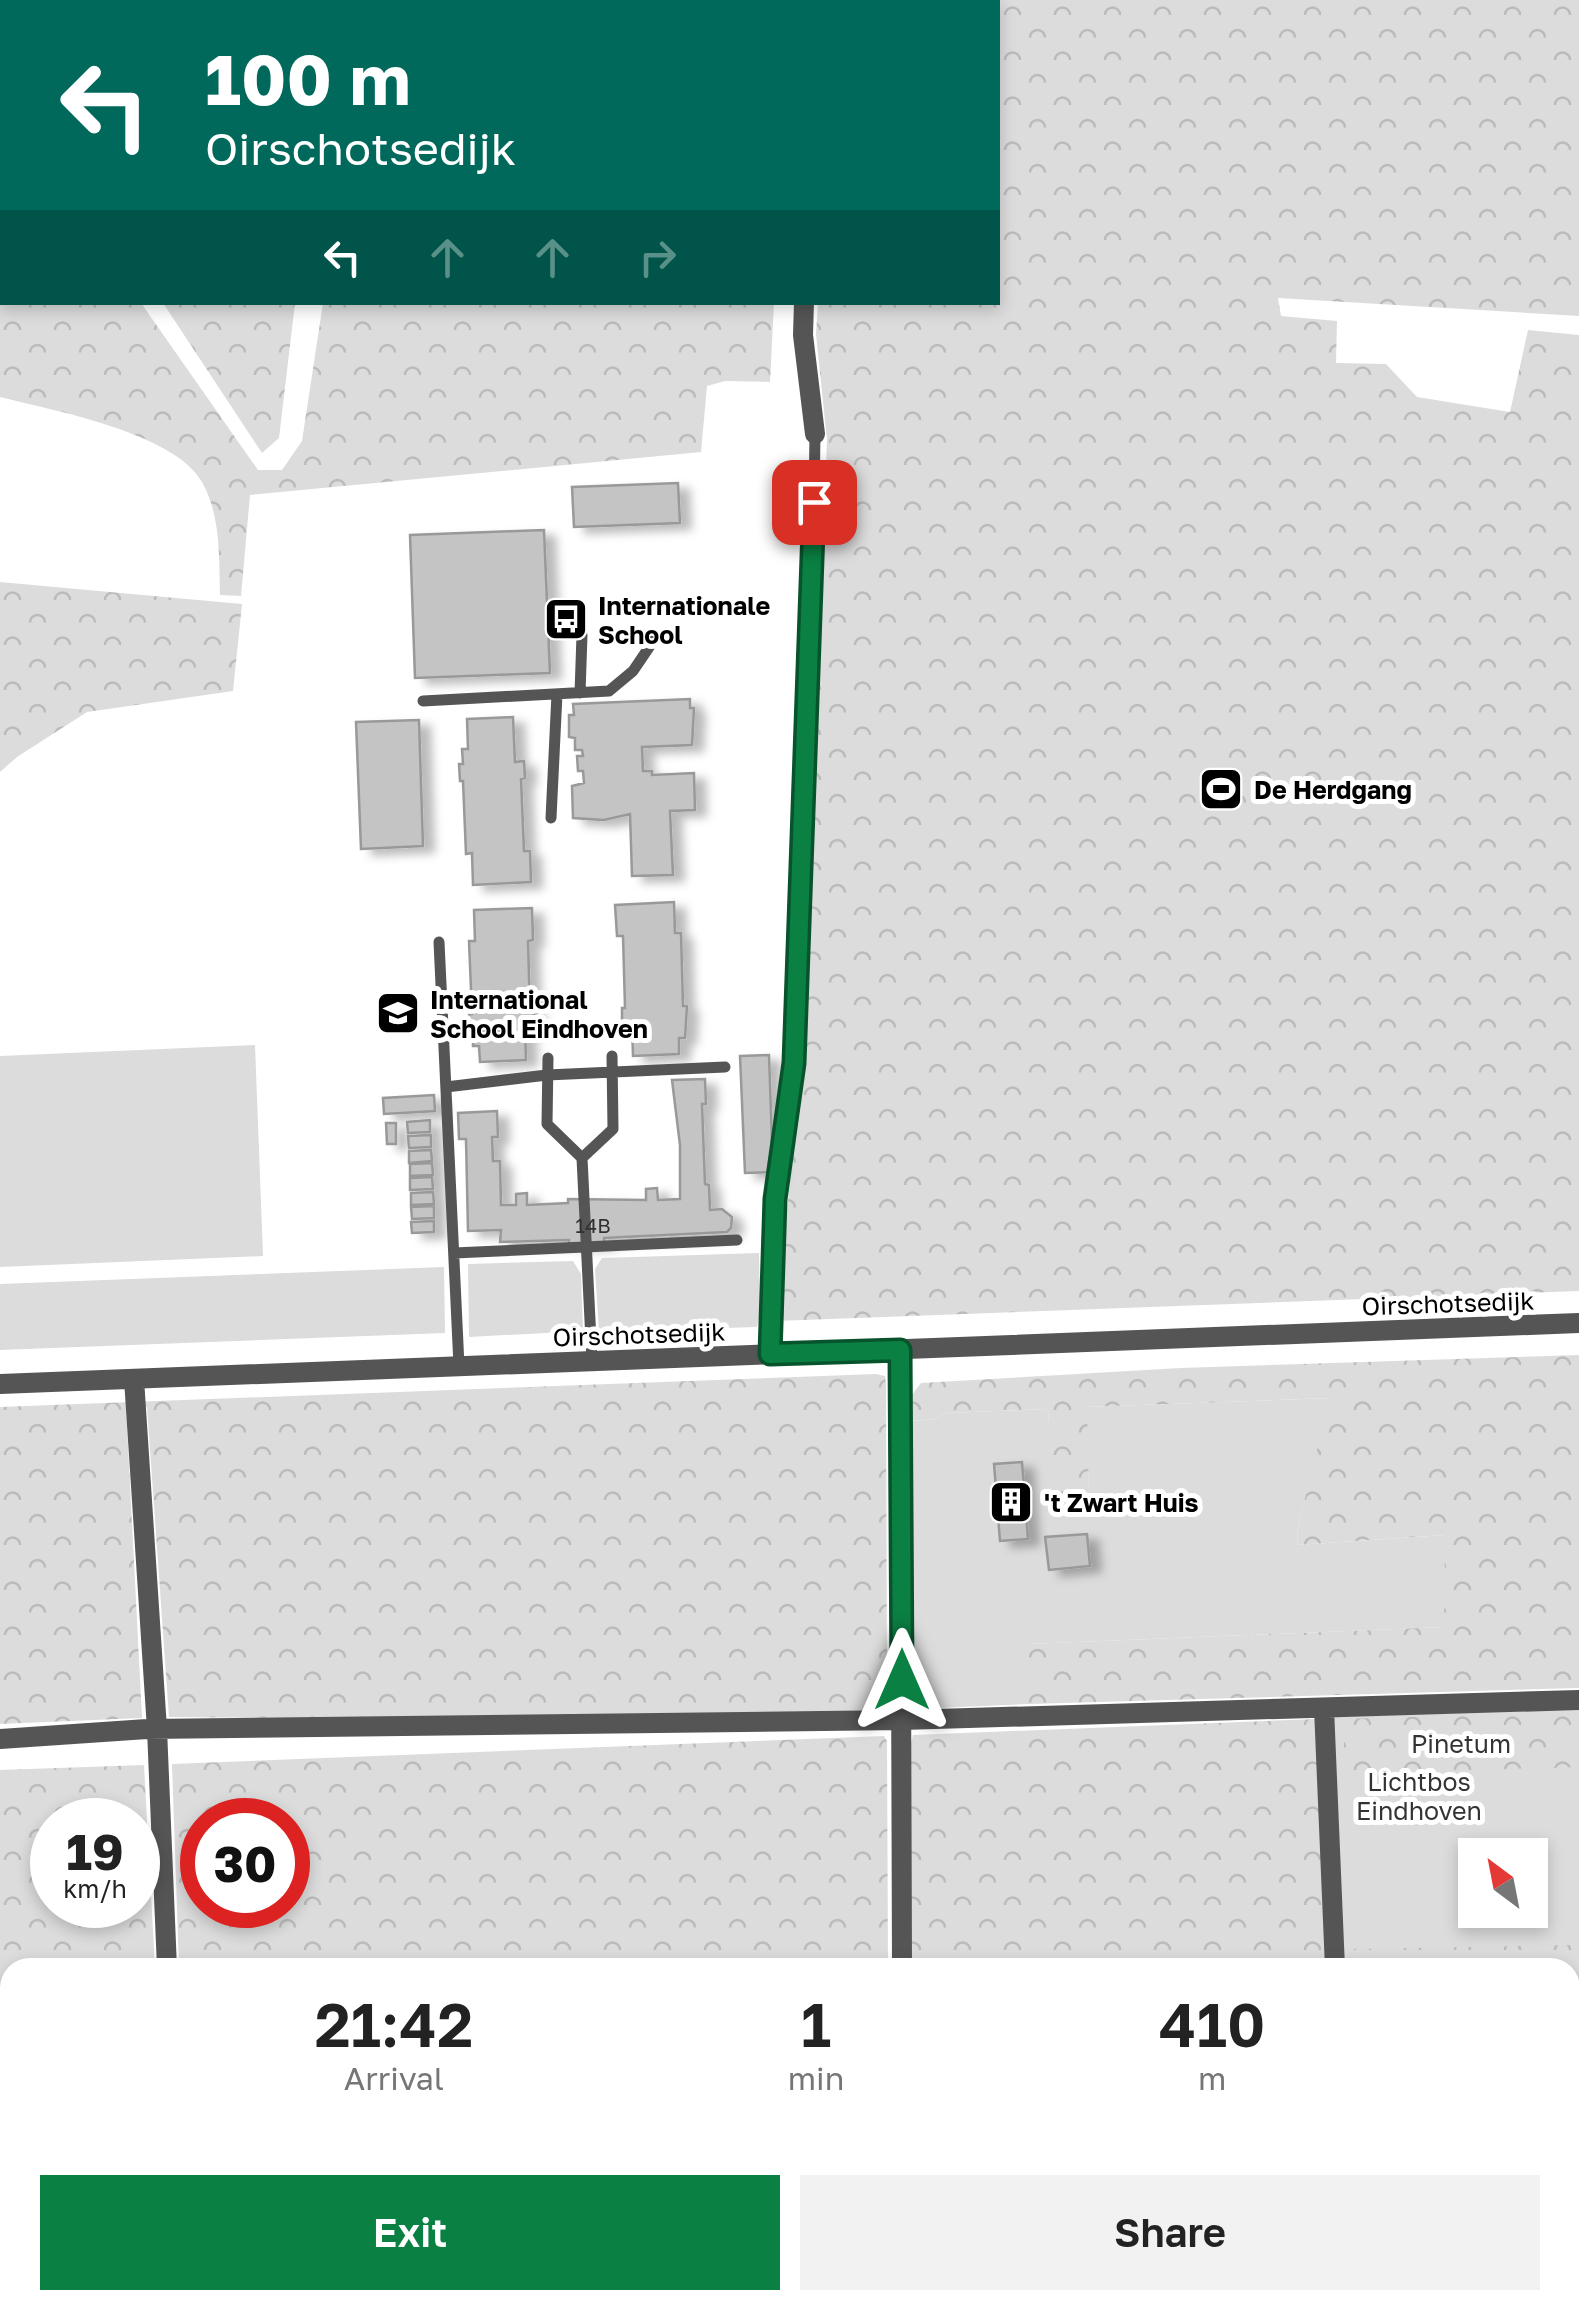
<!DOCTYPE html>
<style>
body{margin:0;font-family:"Golos Text",sans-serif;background:#f2f2f2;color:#222;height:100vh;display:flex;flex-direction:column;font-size:38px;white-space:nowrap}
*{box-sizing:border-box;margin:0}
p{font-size:32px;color:#767676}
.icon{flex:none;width:55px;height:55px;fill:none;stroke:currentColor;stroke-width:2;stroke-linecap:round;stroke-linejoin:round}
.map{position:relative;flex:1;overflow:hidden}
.drawer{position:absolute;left:0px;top:1958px;width:1580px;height:352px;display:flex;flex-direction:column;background:#fff;border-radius:30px 30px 0 0;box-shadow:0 5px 15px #0003}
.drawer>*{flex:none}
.top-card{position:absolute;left:0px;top:0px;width:1000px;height:305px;box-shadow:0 5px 15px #0003;background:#00695c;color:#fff;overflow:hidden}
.needle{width:65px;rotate:328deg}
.controls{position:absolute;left:1458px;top:1838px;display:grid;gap:20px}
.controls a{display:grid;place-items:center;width:90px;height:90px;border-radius:0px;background:#fff;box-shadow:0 5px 15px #0003;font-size:50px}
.speed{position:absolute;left:30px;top:1798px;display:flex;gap:20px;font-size:50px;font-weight:700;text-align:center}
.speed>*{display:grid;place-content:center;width:130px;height:130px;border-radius:50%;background:#fff;box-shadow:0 5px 15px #0003;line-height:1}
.speed small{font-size:25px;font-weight:400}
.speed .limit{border:15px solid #d22;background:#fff;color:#111}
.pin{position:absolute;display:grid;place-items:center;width:85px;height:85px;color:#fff;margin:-42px;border-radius:20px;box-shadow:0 5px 15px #0006}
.me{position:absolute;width:110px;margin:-55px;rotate:0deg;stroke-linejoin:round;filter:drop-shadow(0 0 8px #0008)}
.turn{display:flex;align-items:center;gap:35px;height:210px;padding:0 40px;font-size:45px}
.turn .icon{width:130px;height:130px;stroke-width:2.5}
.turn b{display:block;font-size:70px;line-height:85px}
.lanes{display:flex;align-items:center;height:95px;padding:0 40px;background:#0003;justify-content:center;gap:50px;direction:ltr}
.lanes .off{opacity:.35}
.eta{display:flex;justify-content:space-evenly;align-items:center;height:170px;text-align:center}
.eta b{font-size:60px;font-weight:600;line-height:70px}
.action{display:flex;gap:20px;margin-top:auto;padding:20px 40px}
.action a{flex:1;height:115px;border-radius:0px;background:#0b8043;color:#fff;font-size:40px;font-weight:600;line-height:115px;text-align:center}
.action a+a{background:#f2f2f2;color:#222}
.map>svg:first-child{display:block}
.green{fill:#dcdcdc;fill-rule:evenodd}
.forest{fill:url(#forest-crowns);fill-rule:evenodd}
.building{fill:#c4c4c4;stroke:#999;stroke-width:2.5;filter:url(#shadow)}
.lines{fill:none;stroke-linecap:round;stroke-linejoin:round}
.service{stroke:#555;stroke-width:11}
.minor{stroke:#555;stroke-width:20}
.route-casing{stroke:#07532c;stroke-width:25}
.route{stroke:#0b8043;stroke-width:18}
.labels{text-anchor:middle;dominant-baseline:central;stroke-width:10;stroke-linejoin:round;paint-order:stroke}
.number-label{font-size:20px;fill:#313131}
.poi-label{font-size:25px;font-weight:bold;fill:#000;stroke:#fff;text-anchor:start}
.street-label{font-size:25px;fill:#000;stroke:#fff}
.park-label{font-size:25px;fill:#333;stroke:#fff}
</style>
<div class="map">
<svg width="1579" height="2309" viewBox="0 0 1579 2309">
<defs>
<pattern id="forest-crowns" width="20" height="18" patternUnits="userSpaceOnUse" patternTransform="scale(2.5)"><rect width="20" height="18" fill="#dcdcdc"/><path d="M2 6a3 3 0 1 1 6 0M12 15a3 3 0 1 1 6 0" fill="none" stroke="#bbb"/></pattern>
<filter id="shadow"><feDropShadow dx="11" dy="6" stdDeviation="5" flood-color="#0004"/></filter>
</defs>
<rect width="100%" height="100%" fill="#fff"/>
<path class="green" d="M255,1045L263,1256L0,1267V1056Z
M759,1253L760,1312L757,1327L599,1332L595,1269L602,1258Z
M573,1261L581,1274L583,1331L469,1337L468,1264Z
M444,1267L445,1333L0,1350V1284Z
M1331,1398L1298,1526L1297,1545L1445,1535V1627L1030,1644L1029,1704L914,1709L909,1698V1421L935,1419L945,1413L1048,1409L1054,1497L1089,1492L1086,1407Z
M1579,1708V2309H1133L1139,2300H1570V1968L1339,1967L1333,1714ZM1475,1855H1530V1910H1475Z
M10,2177V2300H172V2309H0V2183Z"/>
<path class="forest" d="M57,0H347L52,2Z
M369,0H790L369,2Z
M831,0H1579V316L1278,298L1281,316L1337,321L1336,363L1386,364L1417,397L1510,412L1528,330L1579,335V1291L776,1321L801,1071L821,606L827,440L816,334L818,303L998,302V2H831Z
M0,203L2,302L141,303L258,470H282L302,441L323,303H774L770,382L725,381L707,386L701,452L250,495L241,596L220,595C219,557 221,516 202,482C175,433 52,410 0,397Z
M163,303H295L279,438L262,453Z
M0,582L242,604L233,691L87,712L17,757L0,772Z
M1579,1355V1688L1029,1704V1644L1444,1627L1445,1535L1297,1545L1298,1526L1330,1398L1087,1407L1089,1492L1053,1497L1048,1409L945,1413L935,1419L909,1421L911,1396L921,1383L1181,1368Z
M876,1374L885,1376L886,1384L887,1688L884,1710L526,1720L169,1717L147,1407L126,1406L142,1718L0,1724V1407Z
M1579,1712V1767L1344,1774V1719Z
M1317,1719L1328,1967L910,1968V1747L913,1735Z
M884,1736L887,1741L888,1967H179L172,1764ZM202,1820H288V1905H202Z
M144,1765L155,1967L10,1968V2039L0,2040V1770ZM52,1820H138V1905H52Z
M1579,1945V1998H1570V1968L1351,1967L1350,1949Z
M1570,2027H1579V2265L1570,2266Z
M0,2068H10V2177L0,2183Z
M1570,2288H1579V2309H1347L1444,2300H1570Z
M195,2300H889V2309H195Z
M912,2300H1192L1093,2309H912Z"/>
<path class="building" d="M678,483L680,523L574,527L572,487Z
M544,530L550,673L415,678L410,535Z
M690,699V708H694L692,745L642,747L643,771H652V775L694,773L695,810L670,811L673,875L632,876L630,814L604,820L573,818L572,786L584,783L583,771H578L577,756H583L582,750H575V738L569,737V715H574L573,704Z
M513,717L515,762L524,761L525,778L521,779L524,851H530L531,882L473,885L472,853L466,854L463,781H460L459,764H463L462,749H468L467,719Z
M419,720L423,846L361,849L356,722Z
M674,902L675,933H681L683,1006H687L685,1038H679V1054L633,1056L632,1025H622V1008H625L623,936H617L615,905Z
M532,908L533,940L528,941L530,1012H534V1029H525L526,1060L480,1062L479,1046H473V1031L469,1032V1014H472L469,941H475L474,910Z
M769,1055L773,1172L745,1173L740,1056Z
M705,1079L706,1104H702L705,1184L709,1185L710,1210L722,1209L732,1217L731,1228L727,1232L604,1238V1243L569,1244V1240L500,1242L501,1230L468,1231L466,1139H459L458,1113L497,1111L498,1137H492L493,1161H500L501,1205H516V1194L527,1193V1205L568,1203V1199L646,1200V1189L657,1188L658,1200L680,1199V1145L672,1080Z
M434,1095L435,1111L384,1114L383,1098Z
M430,1120V1132L408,1133L407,1122Z
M386,1123H396V1144H387Z
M431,1135V1147L409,1148L408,1136Z
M431,1150L432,1161L409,1163V1151Z
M432,1163L433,1175L410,1176V1164Z
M432,1177L433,1189L410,1190V1178Z
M433,1192L434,1204L411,1205V1193Z
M434,1206V1218L412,1219L411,1207Z
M434,1221V1232L412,1233L411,1222Z
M1022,1462L1028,1539L1000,1541L994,1464Z
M1087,1534L1090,1566L1049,1570L1045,1537Z"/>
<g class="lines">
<path class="service" d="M580,693L582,635
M423,701L609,691L633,671L654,640
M551,818L557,694
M439,942L459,1366
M548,1058L547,1124L582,1158L592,1361
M446,1087L547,1075L725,1067
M582,1158L613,1129L612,1056
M454,1253L737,1240
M769,1354L775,1199L794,1063L813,571L815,434"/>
<path class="minor" d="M819,2V0
M804,302L803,335L815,434
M900,1350L902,1968
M134,1379L157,1729L167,1968
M0,1384L1579,1323
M1324,1708L1335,1968
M0,1739L147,1729L902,1720L1579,1700
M1570,2013H1579
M0,2053H10
M1570,2279L1579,2278
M183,2300L184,2309
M905,2300V2309
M1253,2309L1348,2300"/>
</g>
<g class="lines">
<g class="route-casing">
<path id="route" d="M814,502L794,1063L775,1199L770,1354L900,1350L902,1680"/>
</g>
<use href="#route" class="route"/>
</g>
<defs>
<g id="bus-square" transform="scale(2.25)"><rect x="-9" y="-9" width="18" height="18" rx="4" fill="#000" stroke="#fff"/><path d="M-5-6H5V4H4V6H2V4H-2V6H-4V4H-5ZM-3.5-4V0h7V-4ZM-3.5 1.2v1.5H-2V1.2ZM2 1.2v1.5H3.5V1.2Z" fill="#fff"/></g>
<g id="stadium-square" transform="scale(2.25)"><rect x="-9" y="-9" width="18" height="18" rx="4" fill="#000" stroke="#fff"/><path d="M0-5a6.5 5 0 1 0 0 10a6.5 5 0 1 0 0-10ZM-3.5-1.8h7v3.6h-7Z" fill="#fff"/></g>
<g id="school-square" transform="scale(2.25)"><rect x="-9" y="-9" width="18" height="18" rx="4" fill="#000" stroke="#fff"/><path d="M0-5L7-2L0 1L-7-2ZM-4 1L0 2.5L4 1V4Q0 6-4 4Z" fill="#fff"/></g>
<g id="building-square" transform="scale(2.25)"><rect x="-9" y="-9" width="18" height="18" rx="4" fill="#000" stroke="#fff"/><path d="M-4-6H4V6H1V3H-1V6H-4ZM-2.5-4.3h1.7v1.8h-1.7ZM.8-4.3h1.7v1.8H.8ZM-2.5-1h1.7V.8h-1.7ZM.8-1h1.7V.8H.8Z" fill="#fff"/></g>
</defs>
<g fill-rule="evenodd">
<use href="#bus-square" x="566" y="619"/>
<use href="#stadium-square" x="1221" y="789"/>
<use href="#school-square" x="398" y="1013"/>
<use href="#building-square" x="1011" y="1502"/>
</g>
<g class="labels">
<g class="number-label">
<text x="593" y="1225">14B</text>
</g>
<g class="poi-label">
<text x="598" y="605">Internationale<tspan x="598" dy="29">School</tspan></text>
<text x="1254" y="789">De Herdgang</text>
<text x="430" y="999">International<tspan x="430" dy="29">School Eindhoven</tspan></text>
<text x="1044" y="1502">'t Zwart Huis</text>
</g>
<g class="street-label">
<text transform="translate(1448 1303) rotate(-2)">Oirschotsedijk</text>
<text transform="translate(639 1334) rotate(-2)">Oirschotsedijk</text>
</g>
<g class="park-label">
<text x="1461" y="1743">Pinetum</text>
<text x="1419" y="1781">Lichtbos<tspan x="1419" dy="29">Eindhoven</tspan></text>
</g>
</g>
</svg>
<div class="controls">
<a><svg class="needle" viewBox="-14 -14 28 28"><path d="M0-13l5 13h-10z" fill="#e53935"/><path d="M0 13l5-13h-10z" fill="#767676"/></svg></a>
</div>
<div class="speed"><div>19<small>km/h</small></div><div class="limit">30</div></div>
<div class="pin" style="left:814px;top:502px;background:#d93025"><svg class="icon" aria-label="arrive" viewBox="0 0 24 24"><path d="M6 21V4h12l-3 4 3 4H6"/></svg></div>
<svg class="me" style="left:902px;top:1680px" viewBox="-20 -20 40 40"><path d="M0-17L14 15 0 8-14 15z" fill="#0b8043" stroke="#fff" stroke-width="4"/></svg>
<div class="top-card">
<div class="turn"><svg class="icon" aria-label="left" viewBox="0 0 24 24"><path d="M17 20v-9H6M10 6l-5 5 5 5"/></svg><div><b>100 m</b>Oirschotsedijk</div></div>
<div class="lanes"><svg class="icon" aria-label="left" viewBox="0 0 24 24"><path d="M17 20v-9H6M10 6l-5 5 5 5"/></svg><svg class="icon off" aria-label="ahead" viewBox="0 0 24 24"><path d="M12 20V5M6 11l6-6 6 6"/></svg><svg class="icon off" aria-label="ahead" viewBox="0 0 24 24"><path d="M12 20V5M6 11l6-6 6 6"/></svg><svg class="icon off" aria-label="right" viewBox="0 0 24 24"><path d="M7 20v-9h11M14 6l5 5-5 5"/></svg></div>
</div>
<section class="drawer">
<div class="eta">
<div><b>21:42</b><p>Arrival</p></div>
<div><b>1</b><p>min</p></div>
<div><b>410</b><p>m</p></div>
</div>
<div class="action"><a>Exit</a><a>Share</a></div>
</section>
</div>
